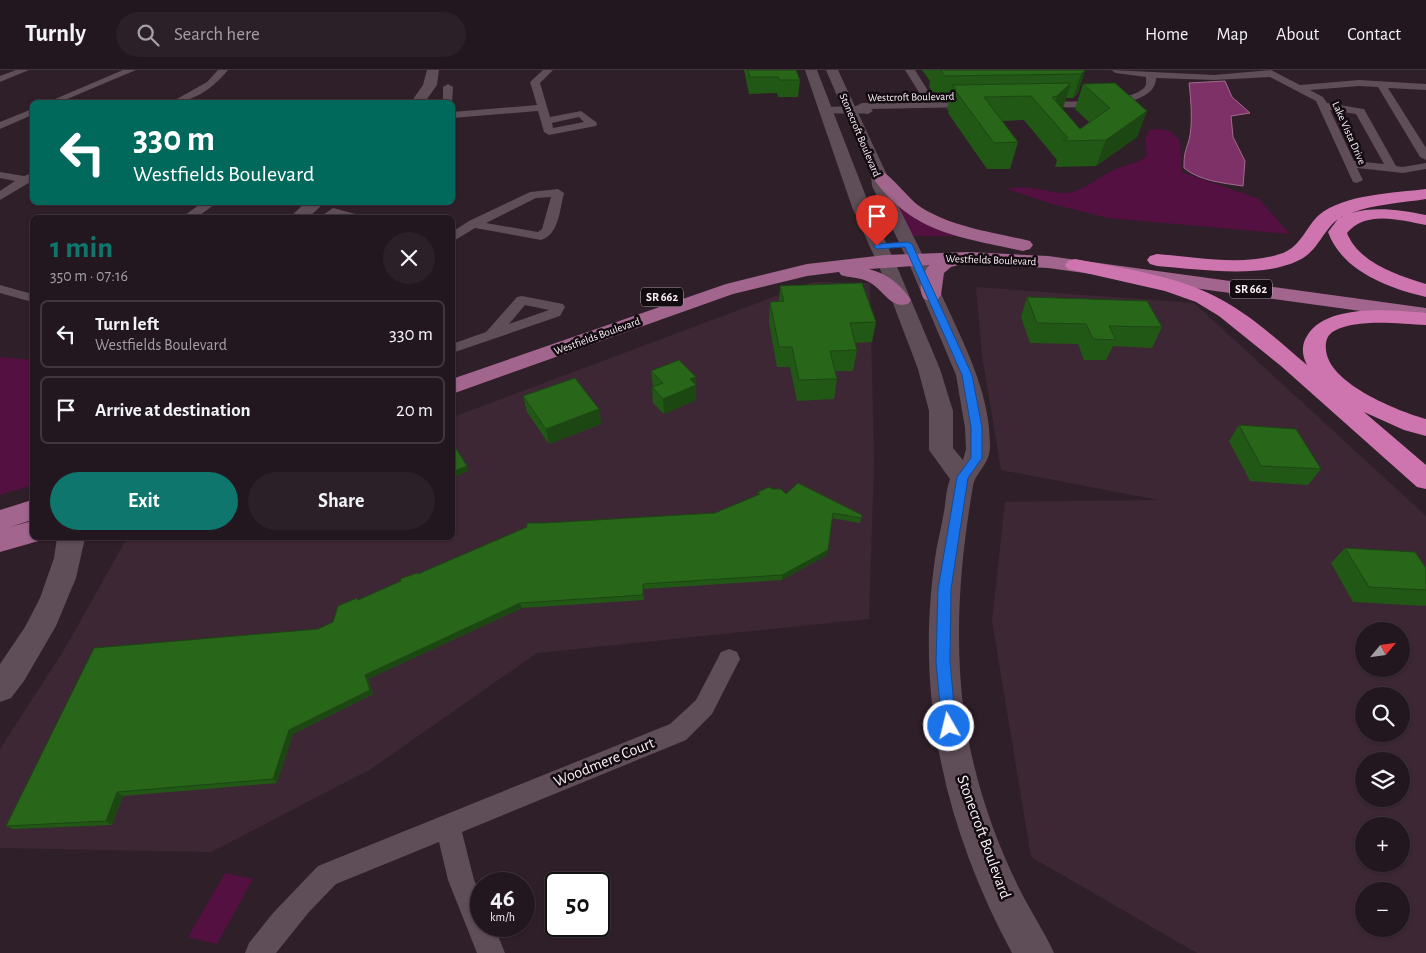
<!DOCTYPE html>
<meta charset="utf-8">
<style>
body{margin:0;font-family:"Alegreya Sans",sans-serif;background:#2b2028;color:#f1f3f6;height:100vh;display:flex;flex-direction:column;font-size:19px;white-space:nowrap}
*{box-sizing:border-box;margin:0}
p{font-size:16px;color:#a39fa4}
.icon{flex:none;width:28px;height:28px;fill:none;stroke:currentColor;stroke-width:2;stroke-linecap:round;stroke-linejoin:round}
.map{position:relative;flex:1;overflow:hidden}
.details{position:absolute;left:30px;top:145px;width:425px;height:325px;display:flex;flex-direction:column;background:#23171f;border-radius:8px;box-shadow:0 1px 4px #0004,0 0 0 1px #40363d}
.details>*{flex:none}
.hud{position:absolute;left:30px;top:30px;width:425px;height:105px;border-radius:8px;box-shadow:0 1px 4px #0004,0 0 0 1px #40363d;background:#00695c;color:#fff;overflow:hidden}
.needle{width:32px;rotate:61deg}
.controls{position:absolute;left:1355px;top:552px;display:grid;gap:10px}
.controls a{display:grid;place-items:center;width:55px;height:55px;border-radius:50%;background:#23171f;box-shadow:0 1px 4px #0004,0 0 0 1px #40363d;font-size:25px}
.speed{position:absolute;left:470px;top:802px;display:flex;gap:10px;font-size:25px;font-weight:700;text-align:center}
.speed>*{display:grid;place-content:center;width:65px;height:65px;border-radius:50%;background:#23171f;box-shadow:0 1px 4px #0004,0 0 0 1px #40363d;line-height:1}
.speed small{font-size:12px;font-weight:400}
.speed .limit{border:2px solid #111;border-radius:8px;background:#fff;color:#111}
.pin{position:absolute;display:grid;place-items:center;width:42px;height:42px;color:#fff;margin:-51px -21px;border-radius:50% 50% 50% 0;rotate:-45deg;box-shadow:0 0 5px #0007}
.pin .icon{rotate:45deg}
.me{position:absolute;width:55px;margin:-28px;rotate:352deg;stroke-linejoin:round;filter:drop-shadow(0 0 4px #0008)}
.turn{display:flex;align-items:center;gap:18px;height:105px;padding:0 20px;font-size:22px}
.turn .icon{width:65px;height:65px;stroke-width:2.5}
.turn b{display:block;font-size:35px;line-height:42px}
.round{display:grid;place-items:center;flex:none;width:52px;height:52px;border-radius:26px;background:#2b2028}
.overview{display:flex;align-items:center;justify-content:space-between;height:85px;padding:0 20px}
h1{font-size:30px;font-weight:700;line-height:38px;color:#0f766e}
.button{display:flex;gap:10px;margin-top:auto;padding:10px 20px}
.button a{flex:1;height:58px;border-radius:30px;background:#0f766e;color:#fff;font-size:20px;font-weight:700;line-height:58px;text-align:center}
.button a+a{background:#2b2028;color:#f1f3f6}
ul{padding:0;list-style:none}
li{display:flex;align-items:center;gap:15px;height:68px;margin:0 10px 8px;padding:0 10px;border:2px solid #40363d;border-radius:8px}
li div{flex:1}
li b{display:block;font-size:19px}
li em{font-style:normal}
header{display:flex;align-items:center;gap:30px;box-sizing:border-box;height:70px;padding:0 25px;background:#23171f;border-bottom:1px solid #40363d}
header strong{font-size:24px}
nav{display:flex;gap:28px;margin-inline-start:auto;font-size:18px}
.search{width:350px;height:45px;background:#2b2028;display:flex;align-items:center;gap:12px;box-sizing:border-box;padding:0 18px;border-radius:28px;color:#a39fa4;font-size:19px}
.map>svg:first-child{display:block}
.built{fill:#3d2735;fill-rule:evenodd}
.green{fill:#541041}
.water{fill:#7e3166;stroke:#a36a91}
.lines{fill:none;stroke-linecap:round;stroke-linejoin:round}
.street{fill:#5f4d58;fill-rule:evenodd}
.secondary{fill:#5f4d58;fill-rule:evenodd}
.primary{fill:#a2658d;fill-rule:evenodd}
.highway{fill:#ce75b0;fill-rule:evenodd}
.wall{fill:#225816}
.shaded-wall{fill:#1c4712}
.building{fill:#28661a;stroke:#1c4712}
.route{fill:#1a73e8;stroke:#114b97}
.labels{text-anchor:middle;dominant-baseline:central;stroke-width:5;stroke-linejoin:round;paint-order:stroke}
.far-street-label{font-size:11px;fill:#faeff6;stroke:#120b10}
.shield{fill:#120b10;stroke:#b4abb1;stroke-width:1}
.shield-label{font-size:12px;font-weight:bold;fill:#faeff6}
.near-street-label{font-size:16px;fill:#faeff6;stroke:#120b10}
</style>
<header>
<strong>Turnly</strong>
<div class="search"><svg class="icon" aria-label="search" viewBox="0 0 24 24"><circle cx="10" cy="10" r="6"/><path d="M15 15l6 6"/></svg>Search here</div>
<nav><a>Home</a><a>Map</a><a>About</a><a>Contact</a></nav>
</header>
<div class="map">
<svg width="1426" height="883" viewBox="0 0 1426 883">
<rect width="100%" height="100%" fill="#2f1f29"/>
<path class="built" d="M813,212L870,213L874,392L869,549L537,583L371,699L211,782L0,778V679L64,580L127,468H452L453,347Z
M976,217L1194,233L1426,446V883H1197L1031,787L992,551L1005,432L1158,430L1001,400L982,286ZM1364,561H1401V599H1364ZM1364,626H1401V664H1364ZM1364,691H1401V729H1364ZM1364,756H1401V794H1364ZM1364,821H1401V859H1364Z"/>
<path class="green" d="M1159,59L1170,61L1180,70L1182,102L1259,129L1290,164L1108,148L1049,133L1007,119C1028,114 1043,122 1064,123C1083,123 1099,106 1116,99C1127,94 1137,94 1147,86L1145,70L1149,60Z
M894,130L968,166H912Z
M0,287L32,290V415L0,425Z
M225,803L253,809L217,874L188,867Z"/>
<path class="water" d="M1225,11L1232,27L1250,43L1231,46L1233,67L1245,91L1243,116C1223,113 1200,111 1184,98C1184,83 1185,83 1189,70C1193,55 1191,29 1189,13Z"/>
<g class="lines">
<path class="street" d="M16,0H29L0,12V6Z
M123,0H136L60,32H48Z
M218,0H228C215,16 195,32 173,32L175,30L207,12Z
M543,0H553L540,13L550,47L581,41L596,52L597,54L596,56L549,65L544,62L538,41L452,48V42L537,35L530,12ZM579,47L584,52L553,58L552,53Z
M905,0H915L935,32L972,31L977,34L972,37L871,39L873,41L868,44C856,42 829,46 821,40L826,37L856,36L862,33L925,32Z
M1111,0L1214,5L1271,0L1300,15L1359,10L1426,14V20L1388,18L1426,78V90L1420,87L1378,17L1359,16L1310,20L1323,27L1327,33L1364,39L1396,96L1403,97L1426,93V99L1403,103L1357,98L1363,110L1357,113L1353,112L1316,31L1270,7L1214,10L1156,8C1156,43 1064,37 1040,37L1035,34L1040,31C1065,31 1125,35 1144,18C1147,15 1146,11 1146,7L1116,3ZM1330,40L1356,44L1384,94L1354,91Z
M448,14L453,17L452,33L443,32V17Z
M32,39V45L0,59V52Z
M0,102L24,106L32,103V111L0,130V121L15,111L0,108Z
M558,119L564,123C560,138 559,165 541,170L475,158L452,172V162L469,151L530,122ZM551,127L542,159L538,162L486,153L536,128Z
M203,132H218L196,148H181Z
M333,138L359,145L361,148H319Z
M0,215L32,224V232L0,223Z
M522,226L563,234L565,237L560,246L452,283V274L486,262L517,227ZM525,235L549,240L509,254Z
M729,579L737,582L740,589L712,644L686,670L462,762L474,810L481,826V856H494L505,883H477L448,810L439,772L336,814L309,842L276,883H245L249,873L273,843L318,796L670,654L696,630L721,582Z"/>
<path class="secondary" d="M427,0H439L437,15L425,32H411L423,15Z
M805,0H817L870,137L898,199L940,299L953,341V378L963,390L966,379L965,358L956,305L907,189L872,116L871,105L826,0H838L887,105L888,116C909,157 930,199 949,241C969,284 990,327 990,376C990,395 976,401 973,416C960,492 954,567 964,644C973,706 994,770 1023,826C1033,845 1045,863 1054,883H1012C943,755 913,620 937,476C940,462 943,449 945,435C946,426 947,417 950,409L929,380V341L918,299L880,199L852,137Z
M306,132H325L308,148H289Z
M57,468H85L76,508L56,556L24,611L11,628L0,632V594L25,557L40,528L54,488Z"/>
<path class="primary" d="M879,100C890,103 908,129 922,138C955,158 993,162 1030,171L1033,175L1030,179L1023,181C959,167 910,163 871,105L873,101Z
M968,182L1048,186L1426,238V250L1048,198L962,194L951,197L944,203L941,225L938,229L931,231L924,229C917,219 922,205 929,195L869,199C888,204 901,215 911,230L908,234C890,239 884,220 869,212C860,207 850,208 841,205L839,202L807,206L733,224L452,324V309L726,214L807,194L885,185Z
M32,430V450L10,457L32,451V468H43L42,470L0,482V440Z"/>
<path class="highway" d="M1426,119V129C1401,133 1375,134 1351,143C1377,136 1400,140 1426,145V155C1400,150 1366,140 1347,163C1359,193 1397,205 1426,214V227C1388,218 1342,201 1328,162L1338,149L1345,145C1325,154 1321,177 1303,188C1266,210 1198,199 1157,196L1150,194L1147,190L1150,186L1157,184C1197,187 1244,197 1283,183C1301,176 1306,157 1319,145C1344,124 1395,123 1426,119Z
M1075,189C1124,199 1178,205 1222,230C1253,247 1280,272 1307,295C1302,286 1301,275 1307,266C1326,233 1393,240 1426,243V255C1400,254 1358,248 1334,261C1327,265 1325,272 1326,280C1329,314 1398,341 1426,349V366L1404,360L1364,342L1426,395V419L1417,417L1281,296L1219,246L1196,232L1165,221L1068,199L1065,195L1068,191Z"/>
</g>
<path class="wall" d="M744,0H796L800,10L798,27H778L777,23L749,24Z
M922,0H1085L1078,23L1073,28H1066L1062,39L1080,59L1090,53L1075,39L1083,14L1147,41L1137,67L1096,96L1055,97L1057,90L1024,50L1002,51L1018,72L1010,99H987L948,43L949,41L947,40L949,30H940L929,17L930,11Z
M780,216L876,252L872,272L855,273L857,280L853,301H835L837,309L834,329L797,331L790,297H777L769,252L770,232H779Z
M1027,227L1162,257L1152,278L1113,276L1106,290H1084L1078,274L1030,273L1021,247Z
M651,301L696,307V330L664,344L653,333L652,317H653Z
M523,326L599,339L601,354L549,374L527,342Z
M1239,355L1321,399L1308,415L1250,411L1229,371Z
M772,419L786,424L862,445L860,453L832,448L827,485L782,510L643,519L644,530L522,538L368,609L373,624L293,664L277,713L123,726L112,755L13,759L6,756L318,559L333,552L358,530L418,504L545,453L715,443L758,425V422Z
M1345,478L1426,498V535L1425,536L1353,532L1331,493Z"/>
<path class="shaded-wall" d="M1085,0L1078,23L1073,28L1081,4Z
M1071,13L1063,38L1052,49L1051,48L1057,26Z
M1147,41L1137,67L1096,96L1106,70Z
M696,307V330L664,344L663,329L690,309Z
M599,339L601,354L549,374L546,359Z
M467,396L469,401L452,408V402Z
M828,480L827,485L782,510V505Z
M520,533L522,538L368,609L373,624L293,664L277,713L273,709L289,660L365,605Z
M117,722L123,726L112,755L106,751Z"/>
<path class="building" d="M748,0H796L800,10H779L778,7H750Z
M940,0H1085L1081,4L945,6Z
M1071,13L1057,26L1052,27L1080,59L1110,38L1083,14L1115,13L1147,41L1106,70L1063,71L1068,68L1031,26L984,27L1018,72L994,73L954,19H956L952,15Z
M862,213L876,252L850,253L857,280L830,281L837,309L799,310L792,277H779L770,232L784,231L780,216Z
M1027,227L1147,231L1162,257L1109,256L1116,270L1093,269L1086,254L1037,253Z
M679,290L696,307L690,309L696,315L663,329L652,317L663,313L651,301Z
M575,308L599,339L546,359L523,326Z
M1239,355L1296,359L1321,399L1261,396Z
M452,372L467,396L452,402Z
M798,413L862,445L861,448L833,443L828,480L782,505L643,514V525L520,533L365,605L370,620L289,660L273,709L117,722L106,751L6,756L94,578L318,559L333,552L338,536L357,528L358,530L401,511L400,509L417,503L418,504L527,457V453H545L715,443L760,424L758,422L769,417L772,419H781L786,424Z
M1345,478L1415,482L1426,498V520L1369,517Z"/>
<path class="route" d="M908,172L912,174L972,305L982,357V388L968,408L951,519L950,592L956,656L954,660L949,662L944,660L942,656L936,592L938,519L957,407L971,388V357L962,305L905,177L877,179L873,176L877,174Z"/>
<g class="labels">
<g class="far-street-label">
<text transform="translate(911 27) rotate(-1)">Westcroft Boulevard</text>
<text transform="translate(1349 63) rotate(66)">Lake Vista Drive</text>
<text transform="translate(860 65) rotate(67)">Stonecroft Boulevard</text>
<text transform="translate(991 190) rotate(2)">Westfields Boulevard</text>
<text transform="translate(597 266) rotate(-20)">Westfields Boulevard</text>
</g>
<g class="shield">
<rect x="1230" y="209.5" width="42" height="19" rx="4"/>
<rect x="641" y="217.5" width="42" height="19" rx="4"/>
</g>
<g class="shield-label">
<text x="1251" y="219">SR 662</text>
<text x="662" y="227">SR 662</text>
</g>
<g class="near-street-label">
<text transform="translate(604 692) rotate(-22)">Woodmere Court</text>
<text transform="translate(984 767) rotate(70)">Stonecroft Boulevard</text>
</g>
</g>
</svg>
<div class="controls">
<a><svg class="needle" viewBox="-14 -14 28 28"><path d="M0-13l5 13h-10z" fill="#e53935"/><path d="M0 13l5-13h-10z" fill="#a39fa4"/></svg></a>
<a><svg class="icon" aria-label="search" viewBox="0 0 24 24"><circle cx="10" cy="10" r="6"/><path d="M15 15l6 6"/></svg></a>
<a><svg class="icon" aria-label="layers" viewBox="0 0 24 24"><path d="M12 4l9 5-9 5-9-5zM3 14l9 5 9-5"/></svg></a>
<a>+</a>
<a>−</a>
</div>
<div class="speed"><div>46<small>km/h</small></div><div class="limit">50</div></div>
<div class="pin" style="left:877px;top:176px;background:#d93025"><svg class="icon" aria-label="arrive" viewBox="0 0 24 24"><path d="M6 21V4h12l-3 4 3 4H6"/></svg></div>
<svg class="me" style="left:949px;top:656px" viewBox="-20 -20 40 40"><circle r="17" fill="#1a73e8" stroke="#fff" stroke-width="3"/><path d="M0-11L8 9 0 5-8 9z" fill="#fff"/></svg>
<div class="hud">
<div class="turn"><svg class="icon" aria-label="left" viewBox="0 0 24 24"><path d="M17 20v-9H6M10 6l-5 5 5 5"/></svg><div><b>330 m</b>Westfields Boulevard</div></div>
</div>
<section class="details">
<div class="overview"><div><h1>1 min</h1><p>350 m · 07:16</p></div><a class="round"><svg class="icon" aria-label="close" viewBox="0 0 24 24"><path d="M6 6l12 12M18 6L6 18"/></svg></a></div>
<ul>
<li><svg class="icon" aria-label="left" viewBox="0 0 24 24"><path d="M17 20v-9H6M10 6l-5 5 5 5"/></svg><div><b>Turn left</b><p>Westfields Boulevard</p></div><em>330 m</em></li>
<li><svg class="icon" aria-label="arrive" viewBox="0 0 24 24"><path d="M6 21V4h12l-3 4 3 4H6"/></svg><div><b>Arrive at destination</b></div><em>20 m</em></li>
</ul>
<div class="button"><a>Exit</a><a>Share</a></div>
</section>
</div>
